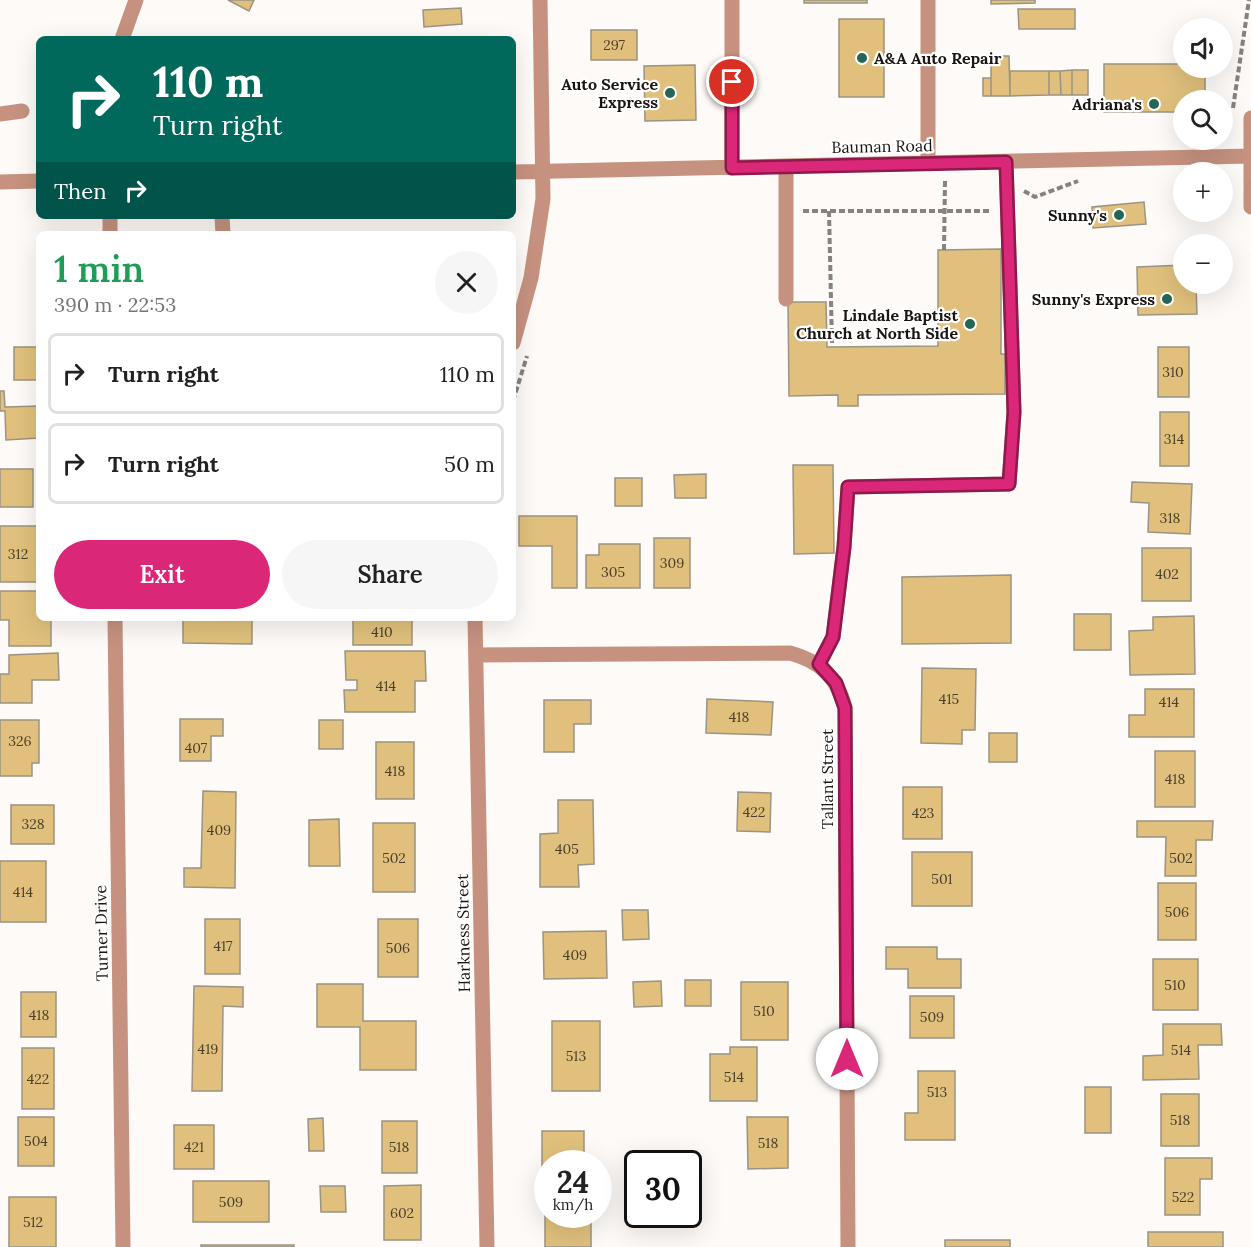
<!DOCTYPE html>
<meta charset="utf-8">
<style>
body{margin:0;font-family:Lora,serif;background:#f6f6f6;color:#222;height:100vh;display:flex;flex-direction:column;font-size:22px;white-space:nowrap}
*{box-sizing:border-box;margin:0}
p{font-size:20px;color:#767676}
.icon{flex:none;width:33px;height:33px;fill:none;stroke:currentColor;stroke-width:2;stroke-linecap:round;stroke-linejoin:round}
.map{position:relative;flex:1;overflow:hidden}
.drawer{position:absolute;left:36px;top:231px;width:480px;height:390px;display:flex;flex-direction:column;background:#fff;border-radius:9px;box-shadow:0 6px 24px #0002}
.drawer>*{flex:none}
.banner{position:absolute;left:36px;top:36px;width:480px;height:183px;border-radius:9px;box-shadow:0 6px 24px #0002;background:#00695c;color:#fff;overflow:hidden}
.controls{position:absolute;left:1173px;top:18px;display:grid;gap:12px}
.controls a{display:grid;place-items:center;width:60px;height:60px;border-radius:50%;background:#fff;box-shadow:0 6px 24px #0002;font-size:30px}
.speed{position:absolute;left:534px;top:1150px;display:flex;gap:12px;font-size:30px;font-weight:700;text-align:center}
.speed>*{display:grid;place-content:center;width:78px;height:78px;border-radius:50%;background:#fff;box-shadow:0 6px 24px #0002;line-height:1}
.speed small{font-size:15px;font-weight:400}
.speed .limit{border:3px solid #111;border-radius:9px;background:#fff;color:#111}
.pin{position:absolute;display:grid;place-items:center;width:51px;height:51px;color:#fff;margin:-26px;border:3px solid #fff;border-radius:50%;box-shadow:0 2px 6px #0007}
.me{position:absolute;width:66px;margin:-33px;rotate:0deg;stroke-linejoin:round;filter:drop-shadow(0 0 4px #0008)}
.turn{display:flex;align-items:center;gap:21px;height:126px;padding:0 18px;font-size:27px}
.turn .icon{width:78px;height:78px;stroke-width:2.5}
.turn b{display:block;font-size:42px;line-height:51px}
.then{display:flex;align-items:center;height:57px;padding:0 18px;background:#0003;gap:12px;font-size:22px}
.round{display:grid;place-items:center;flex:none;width:63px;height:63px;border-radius:32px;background:#f6f6f6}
.overview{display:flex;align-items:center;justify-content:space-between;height:102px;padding:0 18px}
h1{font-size:36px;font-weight:600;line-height:45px;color:#1e9e55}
.primary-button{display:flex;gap:12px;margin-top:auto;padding:12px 18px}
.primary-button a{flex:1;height:69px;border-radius:36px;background:#db2777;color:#fff;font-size:24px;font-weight:600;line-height:69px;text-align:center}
.primary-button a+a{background:#f6f6f6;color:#222}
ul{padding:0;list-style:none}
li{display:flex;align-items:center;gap:18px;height:81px;margin:0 12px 9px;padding:0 6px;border:3px solid #e0e0e0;border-radius:9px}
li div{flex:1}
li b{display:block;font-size:22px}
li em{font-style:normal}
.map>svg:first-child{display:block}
.building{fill:#e0c07c;stroke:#9b9383;stroke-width:1.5}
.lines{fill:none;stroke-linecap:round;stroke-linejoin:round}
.path{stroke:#86827e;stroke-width:4;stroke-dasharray:6 3;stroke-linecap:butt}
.minor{stroke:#c6927f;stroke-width:15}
.route-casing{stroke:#8e194d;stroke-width:15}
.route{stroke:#db2777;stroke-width:10}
.poi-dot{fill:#256655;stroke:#fff;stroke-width:2}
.labels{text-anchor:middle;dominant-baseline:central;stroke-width:4.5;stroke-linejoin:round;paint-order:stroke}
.number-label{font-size:14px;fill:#4c402c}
.poi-label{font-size:16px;font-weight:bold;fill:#1a1511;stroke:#fff;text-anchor:end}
.street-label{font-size:16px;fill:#1a1511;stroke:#fff}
</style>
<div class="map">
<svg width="1251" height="1247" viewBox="0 0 1251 1247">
<rect width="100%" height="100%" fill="#fdfaf7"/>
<path class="building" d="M228,0H254L249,11Z
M804,0H867V3H804Z
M991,0H1035V3L991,4Z
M461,8L462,24L424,27L423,10Z
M1018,9H1075V29H1019Z
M839,19H884V97H839Z
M591,30H637V60H591Z
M991,56H1009L1010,96H991Z
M1104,64H1184V68H1205V100H1184V112H1104Z
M695,65L696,120L645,121L644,66Z
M1072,70H1088V95H1072Z
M1072,70V95H1061L1060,71Z
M1010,71H1049V95L1010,96Z
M1049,71H1060L1061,95H1049Z
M983,78H991V96H983Z
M1144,202L1146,224L1093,228L1092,207Z
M1001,249V354H1005V394L858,395V406H838V395L789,396L788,302H826L827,347L938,346V250Z
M1184,265V284H1196L1197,314L1138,315L1137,267Z
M14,347H37V380H14Z
M1158,347H1189V397H1158Z
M0,391H4L5,407L39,406V438L6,440L5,411H0Z
M1160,412H1189V466H1160Z
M793,465H833L834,553L794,554Z
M0,469H33V507H0Z
M706,474V498H675L674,475Z
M615,478H642V506H615Z
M1132,482L1192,484L1190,534L1148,532L1149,503L1131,502Z
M519,516H577V588H552V546H519Z
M0,526H37V582H0Z
M654,538H690V588H654Z
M599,544H640V588H586V555H599Z
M1142,548H1191V601H1142Z
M1011,575V643L902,644V577Z
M0,591H39V618H51V646H9V620H0Z
M1074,614H1111V650H1074Z
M1194,616L1195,674L1130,675L1129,631L1153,630V617Z
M183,618H252V644L183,643Z
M353,618H412V645H353Z
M345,651H425L426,681H415V712H345L344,690H357V680H346Z
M58,653L59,680H32V703H0V674H9V655Z
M922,668L976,669L975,730H962V744L921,743Z
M1145,689H1194V737H1129V715H1145Z
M707,699L773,702L771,735L706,733Z
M544,700H591V724H574V752H544Z
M180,719H223V736H211V761H180Z
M0,720H39V763H32V776H0Z
M319,720H343V749H319Z
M989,733H1017V762H989Z
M376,742H414V799H376Z
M1155,751H1195V807H1155Z
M903,787H942V839H903Z
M203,791L236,792L235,888L184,887V868H201Z
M738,792L771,793L770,832L737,831Z
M558,800H593L594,864L578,865L579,887H540V834L558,833Z
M11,805H54V844H11Z
M339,819L340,866H309V820Z
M1137,821H1213L1212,840H1196V876H1165L1166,837H1137Z
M373,823H415V892H373Z
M912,852H972V906H912Z
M0,861H46V922H0Z
M1158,883H1196V940H1158Z
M622,910H648L649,939L623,940Z
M205,919H240V974H205Z
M378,919H418V977H378Z
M606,931L607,978L544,979L543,932Z
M886,947H937V959H961V988H908V969H886Z
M1153,959H1198V1010H1153Z
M685,980H711V1006H685Z
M661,981L662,1006L634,1007L633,982Z
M741,982H788V1040H741Z
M317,984H363V1021H416V1070H360V1027H317Z
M194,986L243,987V1007L223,1006L222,1091H192Z
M21,992H56V1037H21Z
M910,996H954V1038H910Z
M552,1021H600V1091H552Z
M1163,1024H1221L1222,1045H1198L1199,1079L1143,1080V1056L1163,1055Z
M730,1047H757V1101H710V1054H730Z
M22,1048H54V1109H22Z
M918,1071H955V1140H905V1113H918Z
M1085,1087H1111V1133H1085Z
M1161,1094H1199V1146H1161Z
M18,1117H54V1166H18Z
M747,1117H788V1168L748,1169Z
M323,1118L324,1151H309L308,1119Z
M382,1121H417V1173H382Z
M174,1125H214V1169H174Z
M542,1131H584V1164H548V1191H542Z
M1165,1158H1212V1179H1200V1215H1165Z
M193,1181H269V1222H193Z
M421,1185V1240H384V1186Z
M320,1186H345L346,1212H321Z
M9,1197H56V1247H9Z
M545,1214L591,1215V1247H545Z
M1148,1232H1223V1247H1148Z
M945,1240H1010V1247H945Z
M201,1245H294V1247H201Z"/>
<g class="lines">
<path class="path" d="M1233,108L1249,0
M1024,191L1035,197L1078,181
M803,211H990
M829,211L832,344
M298,216H336
M944,250L945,181
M513,401L527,356"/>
<path class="minor" d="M928,0V163
M122,39L136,0
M0,114L22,111
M1251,118V207
M786,167V299
M732,168V0
M513,172L1251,156
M0,182L39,181
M110,216V234
M222,216L223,234
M513,343L531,278L543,199L540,0
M115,618L123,1247
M475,618L487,1247
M476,655L790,653C820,661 837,677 845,707L848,1247
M819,664L833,637L844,547L848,487L1009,484L1014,412L1006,162"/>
</g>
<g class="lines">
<g class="route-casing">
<path id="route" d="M732,82V168L1006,162L1014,412L1009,484L848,487L844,547L833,637L819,664L836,683L845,708L847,1059"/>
</g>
<use href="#route" class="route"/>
</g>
<g class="poi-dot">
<circle cx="862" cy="58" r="6"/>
<circle cx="670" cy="93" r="6"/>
<circle cx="1154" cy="104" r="6"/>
<circle cx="1119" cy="215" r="6"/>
<circle cx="1167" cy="299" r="6"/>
<circle cx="970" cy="324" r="6"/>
</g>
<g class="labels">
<g class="number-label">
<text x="614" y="45">297</text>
<text x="1173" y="372">310</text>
<text x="1174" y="439">314</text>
<text x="1170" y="518">318</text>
<text x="18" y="554">312</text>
<text x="672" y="563">309</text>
<text x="613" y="572">305</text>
<text x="1167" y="574">402</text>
<text x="382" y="632">410</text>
<text x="386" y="686">414</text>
<text x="949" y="699">415</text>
<text x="1169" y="702">414</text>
<text x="739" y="717">418</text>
<text x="20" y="741">326</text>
<text x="196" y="748">407</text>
<text x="395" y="771">418</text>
<text x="1175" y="779">418</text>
<text x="754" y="812">422</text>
<text x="923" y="813">423</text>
<text x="33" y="824">328</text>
<text x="219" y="830">409</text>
<text x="567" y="849">405</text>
<text x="394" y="858">502</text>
<text x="1181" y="858">502</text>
<text x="942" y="879">501</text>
<text x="23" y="892">414</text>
<text x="1177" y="912">506</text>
<text x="223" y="946">417</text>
<text x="398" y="948">506</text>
<text x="575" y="955">409</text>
<text x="1175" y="985">510</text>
<text x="764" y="1011">510</text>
<text x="39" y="1015">418</text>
<text x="932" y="1017">509</text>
<text x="208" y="1049">419</text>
<text x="1181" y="1050">514</text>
<text x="576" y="1056">513</text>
<text x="734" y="1077">514</text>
<text x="38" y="1079">422</text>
<text x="937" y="1092">513</text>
<text x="1180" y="1120">518</text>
<text x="36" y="1141">504</text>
<text x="768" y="1143">518</text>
<text x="194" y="1147">421</text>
<text x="399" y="1147">518</text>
<text x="1183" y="1197">522</text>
<text x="231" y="1202">509</text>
<text x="402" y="1213">602</text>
<text x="33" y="1222">512</text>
</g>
<g class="poi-label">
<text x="874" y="58" text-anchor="start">A&amp;A Auto Repair</text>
<text x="658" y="84">Auto Service<tspan x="658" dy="18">Express</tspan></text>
<text x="1142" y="104">Adriana's</text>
<text x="1107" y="215">Sunny's</text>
<text x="1155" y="299">Sunny's Express</text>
<text x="958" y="315">Lindale Baptist<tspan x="958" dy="18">Church at North Side</tspan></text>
</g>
<g class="street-label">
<text transform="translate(882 146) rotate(-1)">Bauman Road</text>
<text transform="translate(827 779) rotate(-90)">Tallant Street</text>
<text transform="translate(101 933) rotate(-91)">Turner Drive</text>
<text transform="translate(463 933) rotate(-91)">Harkness Street</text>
</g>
</g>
</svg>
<div class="controls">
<a><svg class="icon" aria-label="sound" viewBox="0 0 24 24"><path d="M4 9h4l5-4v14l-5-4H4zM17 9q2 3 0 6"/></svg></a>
<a><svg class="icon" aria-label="search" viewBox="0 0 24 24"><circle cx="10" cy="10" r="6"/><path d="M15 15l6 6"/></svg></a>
<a>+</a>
<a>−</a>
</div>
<div class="speed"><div>24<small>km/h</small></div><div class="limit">30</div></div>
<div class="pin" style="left:732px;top:82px;background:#d93025"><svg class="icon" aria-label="arrive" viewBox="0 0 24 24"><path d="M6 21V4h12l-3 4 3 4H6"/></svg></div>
<svg class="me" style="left:847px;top:1059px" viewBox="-20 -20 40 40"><circle r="19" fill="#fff"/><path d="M0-13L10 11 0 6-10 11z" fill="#db2777"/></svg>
<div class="banner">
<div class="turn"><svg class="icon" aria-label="right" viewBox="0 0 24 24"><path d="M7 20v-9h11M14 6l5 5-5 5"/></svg><div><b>110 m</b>Turn right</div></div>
<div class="then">Then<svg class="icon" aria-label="right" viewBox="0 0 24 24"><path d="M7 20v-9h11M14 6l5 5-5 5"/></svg></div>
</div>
<section class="drawer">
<div class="overview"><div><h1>1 min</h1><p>390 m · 22:53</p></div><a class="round"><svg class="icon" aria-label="close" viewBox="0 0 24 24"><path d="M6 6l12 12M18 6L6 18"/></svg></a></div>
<ul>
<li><svg class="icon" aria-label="right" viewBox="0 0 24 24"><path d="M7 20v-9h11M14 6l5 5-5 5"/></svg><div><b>Turn right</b></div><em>110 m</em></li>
<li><svg class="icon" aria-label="right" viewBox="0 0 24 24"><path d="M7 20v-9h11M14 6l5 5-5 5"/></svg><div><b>Turn right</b></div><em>50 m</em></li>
</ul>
<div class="primary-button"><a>Exit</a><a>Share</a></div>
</section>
</div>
